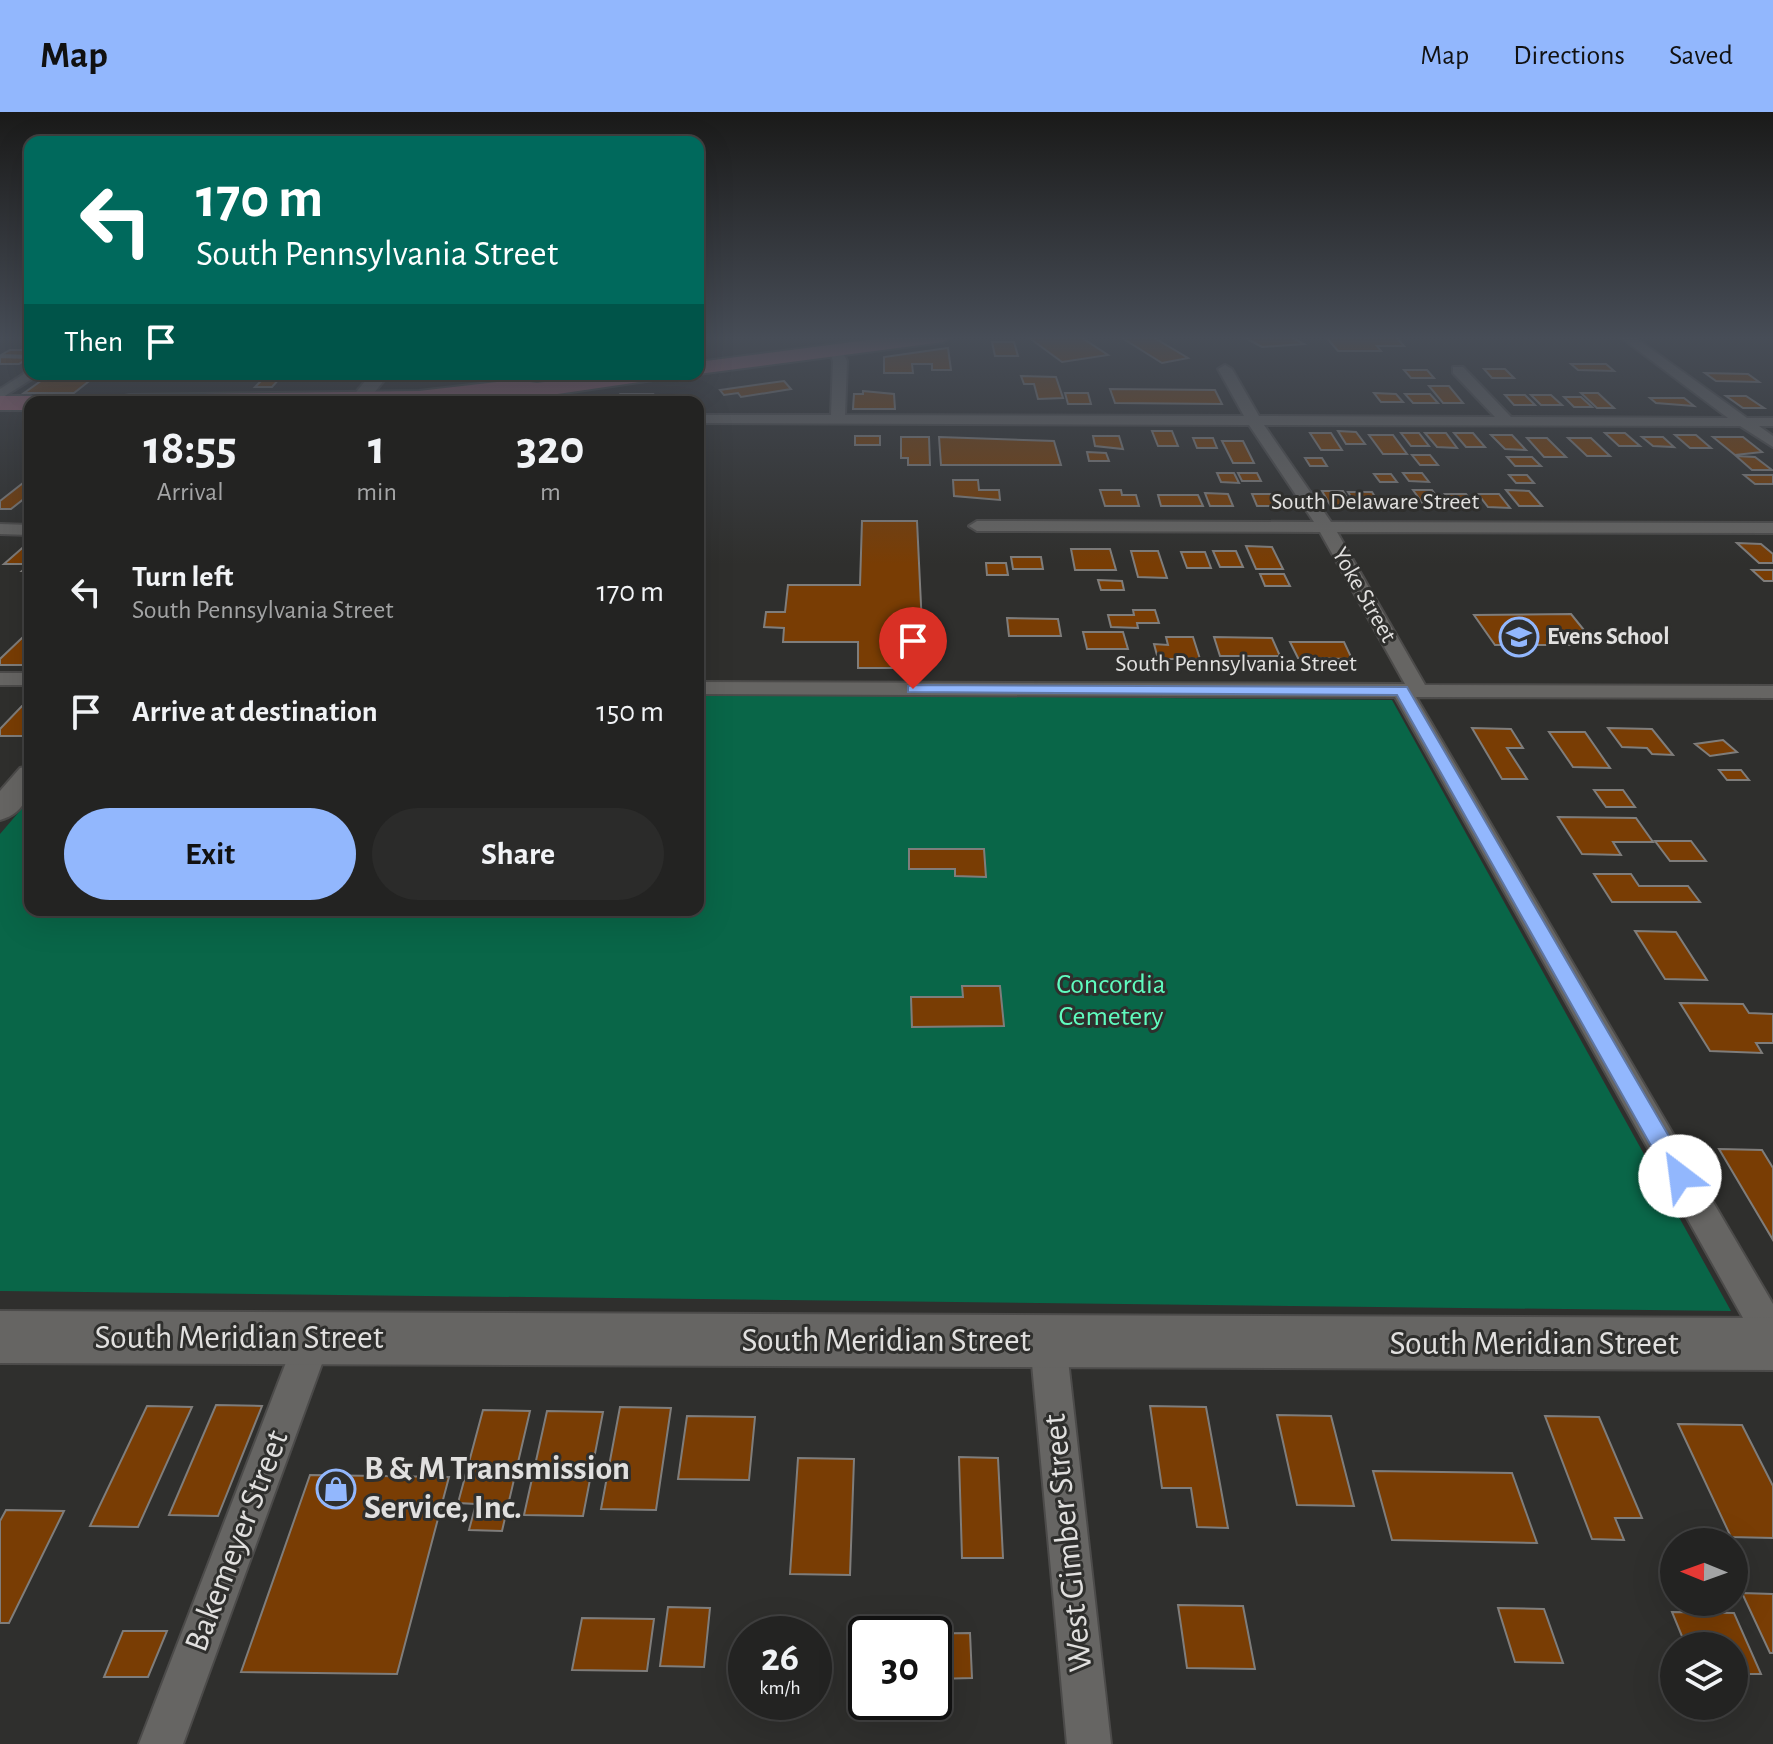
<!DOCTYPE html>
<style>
body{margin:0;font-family:"Alegreya Sans",sans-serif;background:#2b2b2a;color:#f1f3f6;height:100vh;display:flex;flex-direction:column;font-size:30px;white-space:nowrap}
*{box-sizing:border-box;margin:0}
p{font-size:26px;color:#a3a4a5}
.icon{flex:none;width:44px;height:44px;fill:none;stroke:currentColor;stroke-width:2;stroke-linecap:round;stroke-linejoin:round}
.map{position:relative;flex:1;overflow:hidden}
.sheet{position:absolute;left:24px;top:284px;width:680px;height:520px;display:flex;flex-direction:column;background:#232322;border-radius:16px;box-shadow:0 8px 32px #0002,0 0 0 2px #404040}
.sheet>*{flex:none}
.top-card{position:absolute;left:24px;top:24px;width:680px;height:244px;border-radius:16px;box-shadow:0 8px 32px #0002,0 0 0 2px #404040;background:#00695c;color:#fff;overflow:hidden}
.needle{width:52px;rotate:271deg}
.controls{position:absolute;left:1660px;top:1416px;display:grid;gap:16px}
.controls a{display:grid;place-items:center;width:88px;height:88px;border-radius:50%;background:#232322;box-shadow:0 8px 32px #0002,0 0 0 2px #404040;font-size:40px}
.speed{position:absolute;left:728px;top:1504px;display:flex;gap:16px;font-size:40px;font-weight:700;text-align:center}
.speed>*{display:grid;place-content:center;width:104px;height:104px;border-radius:50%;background:#232322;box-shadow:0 8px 32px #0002,0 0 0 2px #404040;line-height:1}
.speed small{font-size:20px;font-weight:400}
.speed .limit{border:4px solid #111;border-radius:12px;background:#fff;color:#111}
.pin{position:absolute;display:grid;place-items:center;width:68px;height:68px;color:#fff;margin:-82px -34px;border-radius:50% 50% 50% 0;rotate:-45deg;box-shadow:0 0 8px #0007}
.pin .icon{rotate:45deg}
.me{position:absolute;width:88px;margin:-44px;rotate:330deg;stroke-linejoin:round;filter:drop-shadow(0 0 6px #0008)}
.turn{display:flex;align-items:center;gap:28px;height:168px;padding:0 40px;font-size:36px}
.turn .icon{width:104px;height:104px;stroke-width:2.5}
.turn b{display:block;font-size:56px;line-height:68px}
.then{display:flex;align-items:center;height:76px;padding:0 40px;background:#0003;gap:16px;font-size:30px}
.eta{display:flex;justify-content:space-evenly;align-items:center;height:136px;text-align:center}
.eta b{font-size:48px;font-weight:600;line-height:56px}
.action{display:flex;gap:16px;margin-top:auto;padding:16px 40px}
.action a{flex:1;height:92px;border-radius:48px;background:#92b7fd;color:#111;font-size:32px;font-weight:600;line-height:92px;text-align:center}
.action a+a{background:#2b2b2a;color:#f1f3f6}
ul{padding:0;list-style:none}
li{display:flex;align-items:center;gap:24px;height:120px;padding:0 40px}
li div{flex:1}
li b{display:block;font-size:30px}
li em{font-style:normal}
header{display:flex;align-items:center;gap:48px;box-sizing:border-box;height:112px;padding:0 40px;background:#92b7fd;color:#111}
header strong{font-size:38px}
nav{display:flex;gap:44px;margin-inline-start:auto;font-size:28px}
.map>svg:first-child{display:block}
.green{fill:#096648}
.building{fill:#793d04;stroke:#7f7d7b;stroke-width:2}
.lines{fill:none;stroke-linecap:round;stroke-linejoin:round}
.minor-casing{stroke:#4c4b4a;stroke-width:4}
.tertiary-casing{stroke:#4c4b4a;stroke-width:4}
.secondary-casing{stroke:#4c4b4a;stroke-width:4}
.primary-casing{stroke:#4c4b4a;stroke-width:4}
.minor{fill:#666563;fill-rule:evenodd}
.tertiary{fill:#666563;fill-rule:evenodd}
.secondary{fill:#666563;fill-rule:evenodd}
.primary{fill:#a96578;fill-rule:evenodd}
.route{fill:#92b7fd;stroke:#5f77a4;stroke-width:2}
.labels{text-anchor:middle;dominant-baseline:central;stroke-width:6;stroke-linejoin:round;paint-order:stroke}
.far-street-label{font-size:24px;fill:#e1e0df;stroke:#2f2f2d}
.far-poi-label{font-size:24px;font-weight:bold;fill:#e1e0df;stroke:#2f2f2d;text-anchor:start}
.park-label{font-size:28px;fill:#5ffcbf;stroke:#2f2f2d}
.near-street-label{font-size:34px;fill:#e1e0df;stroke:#2f2f2d}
.near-poi-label{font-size:34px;font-weight:bold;fill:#e1e0df;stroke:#2f2f2d;text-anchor:start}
</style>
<header>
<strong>Map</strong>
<nav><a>Map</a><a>Directions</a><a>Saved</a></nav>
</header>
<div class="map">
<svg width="1773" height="1632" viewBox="0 0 1773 1632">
<rect width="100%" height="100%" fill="#2f2f2d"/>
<path class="green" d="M698,582L1392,588L1731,1199L0,1179V722L30,687V798H698Z"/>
<path class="building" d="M1079,224L1108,243L1062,250L1028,225Z
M1119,224H1151L1188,246L1162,251Z
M1242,224H1289L1304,232L1262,235Z
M1325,224H1395L1404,234H1377L1381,239H1338Z
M992,230H1014L1018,244H995Z
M948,236L951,258H932V252H912L913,261H884V245Z
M10,238H30V244L1,243Z
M0,245L28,246L19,252H0Z
M1571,252H1606L1614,259L1578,258Z
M1484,257H1505L1514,266H1492Z
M1404,258H1427L1434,266H1411Z
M1705,261L1748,262L1759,270L1716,269Z
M261,264H272L270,266H280L272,275H255L262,268H256Z
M1021,264L1056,265L1063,286L1038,287L1034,272H1024Z
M45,266H93L74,281H24Z
M784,269L791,277L741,285L738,281L724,283L720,278Z
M1429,274H1449L1463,291H1443Z
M1110,277L1215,278L1222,292L1115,291Z
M863,279L894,282L895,297H853L854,282H863Z
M1065,281H1088L1091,292H1068Z
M1374,281L1396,282L1403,290H1381Z
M1581,281H1598L1614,296H1597Z
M620,282H653L650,290H616Z
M1405,282H1430L1438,291H1413Z
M1505,283H1525L1535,293H1514Z
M1531,283H1551L1562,293H1541Z
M1726,284H1746L1764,296H1743Z
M1564,285H1581L1592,295H1574Z
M1650,286H1684L1694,294L1656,291Z
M1152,319H1172L1178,334H1158Z
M1338,319L1356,320L1365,332H1346Z
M1310,321H1331L1342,338H1321Z
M1401,321H1419L1429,334H1411Z
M1425,321H1446L1457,336L1437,335Z
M1454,321H1473L1485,335H1466Z
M1605,321H1625L1640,334H1619Z
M1369,323H1393L1407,342H1383Z
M1491,323H1512L1526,338L1505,337Z
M1675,323H1696L1711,336H1690Z
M855,324H880V333H855Z
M1093,324H1119L1123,337L1095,334Z
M901,325H929L930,353H908V346H901Z
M939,325L1054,329L1061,353H941Z
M1642,325H1663L1674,335L1653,334Z
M1713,325H1743L1762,340L1735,343Z
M1193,326H1213L1217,336H1197Z
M1527,326H1547L1566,345H1544Z
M1568,326H1591L1610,344H1587Z
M1222,329H1243L1254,351H1233Z
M1087,340L1106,341L1109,349H1089Z
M1412,343H1430L1438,353H1420Z
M1736,344L1755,345L1772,358H1752Z
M1507,345H1532L1541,354H1515Z
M1305,346H1322L1327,354H1310Z
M1217,361H1234L1239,371L1221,370Z
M1238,361H1257L1261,369H1242Z
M1403,361H1422L1429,370L1409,369Z
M1374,362H1391L1397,370H1380Z
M1509,363H1527L1534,371H1516Z
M1744,363H1773V372H1755Z
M953,368H978L979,378H999L1000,388L954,384Z
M23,371H30V382L11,397H0V389Z
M1100,378H1121L1122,383H1136L1139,394H1105Z
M1413,378H1432L1445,396H1426Z
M1506,378L1529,379L1542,394H1519Z
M1322,379H1343L1353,396H1332Z
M1348,380H1372L1382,396H1358Z
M1205,381L1228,382L1233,394H1210Z
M1252,382H1275L1281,394H1257Z
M1445,382H1466L1477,396H1456Z
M1478,382H1499L1510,396L1488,395Z
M1158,383H1198L1203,394H1161Z
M862,409H917L924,556H858V530H783L784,516L764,515L766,500H785L788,473H860Z
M28,431H30V459H22L30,452H4Z
M1737,431L1761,432L1773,442V451H1759Z
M1246,434L1272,435L1283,457H1256Z
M1071,437H1110L1116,458H1075Z
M1131,439H1158L1167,466L1138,465Z
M1213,439H1236L1243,455H1220Z
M1181,440H1205L1211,456H1187Z
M1011,445H1041L1043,457H1013Z
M986,451H1006L1008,463H987Z
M1752,458H1773V469H1764Z
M1260,462H1284L1290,474H1265Z
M1098,468L1122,469L1124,478H1101Z
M1133,498H1155L1159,511H1137L1138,516L1111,515L1108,503H1134Z
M1571,502L1596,533H1495L1474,503Z
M1007,506L1058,507L1061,524H1009Z
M1083,520H1123L1128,537H1087Z
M23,525H30V553H0V547Z
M1166,525H1193L1200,547H1158L1154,532L1168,533Z
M1214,525L1272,526L1280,544H1220Z
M1290,530H1344L1352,547L1298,546Z
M22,594H30V620L26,624H0V617Z
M1472,616L1511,617L1523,636H1507L1527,667H1502Z
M1608,616L1652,617L1673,643L1652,642L1647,636L1622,635Z
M1549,620H1585L1610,656L1573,655Z
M1723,628L1737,640L1710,644L1695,632Z
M1719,658H1741L1749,668H1727Z
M1594,678H1623L1635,695H1606Z
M1558,705L1636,706L1653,730H1613L1621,743L1582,742Z
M1655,729H1691L1706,749H1670Z
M909,737H984L986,765L955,764V757H909Z
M1594,762H1631L1639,774H1688L1700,790H1612Z
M1635,819L1676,820L1707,868L1665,867Z
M962,874H1000L1004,914L912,915L911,885H963Z
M1680,891L1743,892L1749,901L1773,902V931H1756L1762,941L1710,939Z
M1719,1037L1762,1038L1773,1056V1128Z
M216,1293L262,1294L218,1404L169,1403Z
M147,1294L192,1295L138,1415L90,1414Z
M1150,1294L1206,1295L1228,1416L1197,1415L1191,1376H1162Z
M620,1295L671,1296L656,1398L601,1397Z
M483,1298L530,1299L502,1419L469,1418L476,1392L458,1391Z
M547,1299L603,1300L583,1404L524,1403Z
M1277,1303L1331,1304L1354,1394L1297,1393Z
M687,1304L755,1305L749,1368L678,1367Z
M1545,1304L1599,1305L1642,1406H1615L1624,1428L1592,1427Z
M1678,1312L1742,1313L1773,1374V1426L1731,1425Z
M959,1345L998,1346L1003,1446H962Z
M798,1346L854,1347L850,1463L790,1462Z
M1373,1359L1512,1361L1537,1431L1392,1428Z
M310,1363L449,1365L397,1562L241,1560Z
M6,1398L64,1399L9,1511H0V1409Z
M1742,1481L1773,1482V1541H1770Z
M1178,1493L1243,1494L1255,1557L1187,1556Z
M668,1495L710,1496L704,1555L660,1554Z
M1498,1496L1544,1497L1563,1551L1515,1550Z
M1672,1500L1734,1501L1761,1562H1734V1534H1686Z
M582,1506L654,1507L647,1559L572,1558Z
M123,1519H167L148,1565H104Z
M970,1521L972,1566L934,1567V1522H900Z"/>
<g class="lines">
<g class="minor-casing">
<path id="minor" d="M1619,224H1633L1747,306H1773V314H1759L1773,324V335L1740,314L1264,313L1331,410L1773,411V421L1337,420L1425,573L1773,574V586L1416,585L1773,1192V1244L1761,1238L1395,585L698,582V570L1405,572L1320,420L977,419L969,414L977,409L1314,410L1249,313L698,311V303H831L833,249L829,238L830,235H840L847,249L845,303L1244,304L1218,257L1225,253L1232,257L1259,304L1495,305L1453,261V255H1463L1511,305L1728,306Z
M30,258V262H37L35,265L0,287V277Z
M0,412L30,413V423L0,422Z
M0,561H30V573H0Z
M313,1209L325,1215L331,1227L183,1632H139L295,1227L301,1215Z
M1048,1212L1061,1218L1066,1230L1111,1632H1067L1030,1230L1035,1218Z"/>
</g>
<g class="tertiary-casing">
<path id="tertiary" d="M371,262H389L367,290H348Z
M30,654C30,679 28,700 0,708V679L20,656Z"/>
</g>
<g class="secondary-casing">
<path id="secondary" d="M0,1199L1773,1206V1258L0,1251Z"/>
</g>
<g class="primary-casing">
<path id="primary" d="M899,224H953L943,230L698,262H696L698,250Z
M605,262H664L653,268L537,285L515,282L443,290H118L121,285L129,283L419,279L515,268L537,271Z
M0,284H30L41,290H30V298H0Z"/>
</g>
<use href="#minor" class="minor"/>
<use href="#tertiary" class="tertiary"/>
<use href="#secondary" class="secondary"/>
<use href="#primary" class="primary"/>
</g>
<linearGradient id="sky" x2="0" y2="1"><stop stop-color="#1a1a19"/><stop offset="0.5" stop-color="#474d57"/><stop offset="1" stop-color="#474d57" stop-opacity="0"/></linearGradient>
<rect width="1773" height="452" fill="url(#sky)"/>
<path class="route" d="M913,573L1407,575L1688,1057L1691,1064L1688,1071L1680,1074L1672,1071L1397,583L908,580V574Z"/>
<defs>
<g id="school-ring" transform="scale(2)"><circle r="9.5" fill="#2f2f2d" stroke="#92b7fd" stroke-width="1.5"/><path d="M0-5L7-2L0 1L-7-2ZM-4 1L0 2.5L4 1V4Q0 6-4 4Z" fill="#92b7fd"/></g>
<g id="shop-ring" transform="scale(2)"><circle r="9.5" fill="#2f2f2d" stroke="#92b7fd" stroke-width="1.5"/><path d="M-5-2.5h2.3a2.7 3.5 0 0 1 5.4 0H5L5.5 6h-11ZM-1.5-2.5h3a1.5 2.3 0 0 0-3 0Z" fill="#92b7fd"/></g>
</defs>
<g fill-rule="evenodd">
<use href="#school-ring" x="1519" y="525"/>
<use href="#shop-ring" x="336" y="1377"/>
</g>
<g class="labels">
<g class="far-street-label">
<text x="1375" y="390">South Delaware Street</text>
<text transform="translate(1364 483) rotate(60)">Yoke Street</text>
<text x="1236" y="552">South Pennsylvania Street</text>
</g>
<g class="far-poi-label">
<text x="1547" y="525">Evens School</text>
</g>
<g class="park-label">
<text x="1111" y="873">Concordia<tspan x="1111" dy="32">Cemetery</tspan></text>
</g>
<g class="near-street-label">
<text x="239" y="1226">South Meridian Street</text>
<text x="886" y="1229">South Meridian Street</text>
<text x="1534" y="1232">South Meridian Street</text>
<text transform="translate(237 1429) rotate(-69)">Bakemeyer Street</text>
<text transform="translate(1068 1431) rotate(-96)">West Gimber Street</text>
</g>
<g class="near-poi-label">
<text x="364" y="1357">B &amp; M Transmission<tspan x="364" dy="39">Service, Inc.</tspan></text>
</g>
</g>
</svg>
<div class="controls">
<a><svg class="needle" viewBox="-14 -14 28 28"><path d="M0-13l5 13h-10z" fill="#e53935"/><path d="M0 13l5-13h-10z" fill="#a3a4a5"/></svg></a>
<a><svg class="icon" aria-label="layers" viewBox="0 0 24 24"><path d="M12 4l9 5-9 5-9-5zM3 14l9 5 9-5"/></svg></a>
</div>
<div class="speed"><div>26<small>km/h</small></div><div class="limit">30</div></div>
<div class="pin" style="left:913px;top:577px;background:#d93025"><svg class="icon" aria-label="arrive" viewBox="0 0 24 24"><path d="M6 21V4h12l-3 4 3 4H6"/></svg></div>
<svg class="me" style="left:1680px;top:1064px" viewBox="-20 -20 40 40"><circle r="19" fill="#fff"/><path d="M0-13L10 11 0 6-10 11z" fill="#92b7fd"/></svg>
<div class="top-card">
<div class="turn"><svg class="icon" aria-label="left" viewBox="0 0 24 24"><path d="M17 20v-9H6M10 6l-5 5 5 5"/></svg><div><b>170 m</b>South Pennsylvania Street</div></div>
<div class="then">Then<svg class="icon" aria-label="arrive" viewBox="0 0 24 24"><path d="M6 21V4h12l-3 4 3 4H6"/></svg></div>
</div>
<section class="sheet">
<div class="eta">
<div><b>18:55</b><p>Arrival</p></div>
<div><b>1</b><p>min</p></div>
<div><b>320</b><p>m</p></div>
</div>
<ul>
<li><svg class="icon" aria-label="left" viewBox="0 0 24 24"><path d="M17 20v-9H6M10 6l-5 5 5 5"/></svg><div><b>Turn left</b><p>South Pennsylvania Street</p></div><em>170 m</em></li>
<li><svg class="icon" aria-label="arrive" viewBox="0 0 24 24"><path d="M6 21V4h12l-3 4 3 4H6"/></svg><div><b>Arrive at destination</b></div><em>150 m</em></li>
</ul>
<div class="action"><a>Exit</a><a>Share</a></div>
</section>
</div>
